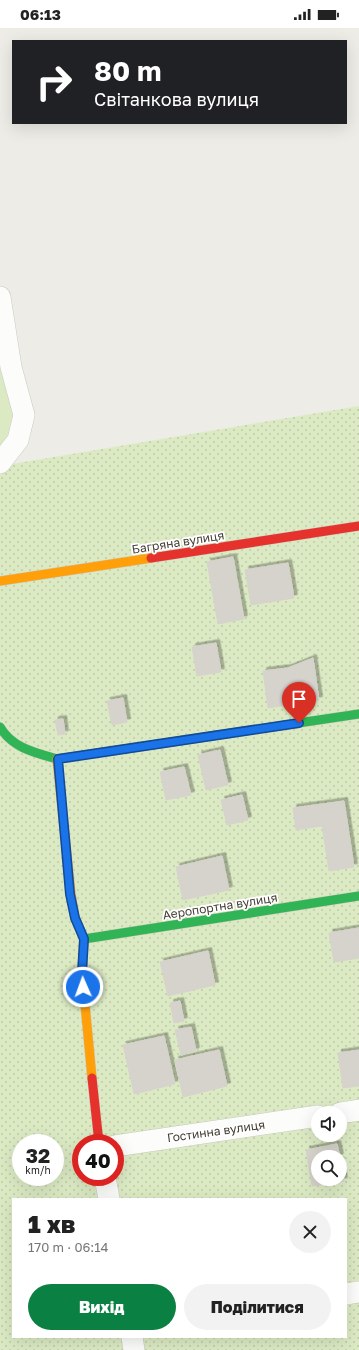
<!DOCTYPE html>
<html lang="uk">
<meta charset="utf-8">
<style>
body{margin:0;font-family:"Golos Text",sans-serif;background:#f2f2f2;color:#222;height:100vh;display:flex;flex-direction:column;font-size:15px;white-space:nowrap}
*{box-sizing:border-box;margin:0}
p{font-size:13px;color:#767676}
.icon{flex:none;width:22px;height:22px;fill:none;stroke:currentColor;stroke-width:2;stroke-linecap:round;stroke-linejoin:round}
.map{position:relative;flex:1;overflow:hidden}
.side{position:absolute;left:12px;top:1170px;width:335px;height:140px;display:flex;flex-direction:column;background:#fff;border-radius:0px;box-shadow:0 4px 16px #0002}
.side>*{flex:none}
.top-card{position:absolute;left:12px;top:12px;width:335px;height:84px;border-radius:0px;box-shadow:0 4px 16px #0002;background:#202124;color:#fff;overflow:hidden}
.tools{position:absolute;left:311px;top:1078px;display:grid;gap:8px}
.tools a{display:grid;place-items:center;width:36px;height:36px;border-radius:50%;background:#fff;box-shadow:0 4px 16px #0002;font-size:20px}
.speed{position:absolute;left:12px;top:1106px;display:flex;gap:8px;font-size:20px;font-weight:700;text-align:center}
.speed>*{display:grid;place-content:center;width:52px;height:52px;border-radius:50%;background:#fff;box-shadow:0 4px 16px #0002;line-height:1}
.speed small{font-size:10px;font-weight:400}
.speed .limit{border:6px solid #d22;background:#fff;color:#111}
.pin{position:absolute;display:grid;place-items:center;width:34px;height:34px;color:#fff;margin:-41px -17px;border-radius:50% 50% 50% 0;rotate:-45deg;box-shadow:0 0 4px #0007}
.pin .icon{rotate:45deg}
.me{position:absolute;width:44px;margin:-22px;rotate:358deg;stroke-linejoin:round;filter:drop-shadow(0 0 3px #0008)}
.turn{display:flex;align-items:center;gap:14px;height:84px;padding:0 16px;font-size:18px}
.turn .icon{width:52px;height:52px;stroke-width:2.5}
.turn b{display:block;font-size:28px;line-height:34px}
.round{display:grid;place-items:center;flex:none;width:42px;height:42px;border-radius:21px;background:#f2f2f2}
.summary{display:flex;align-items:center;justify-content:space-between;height:68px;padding:0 16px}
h1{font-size:24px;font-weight:800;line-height:30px}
.button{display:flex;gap:8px;margin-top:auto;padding:8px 16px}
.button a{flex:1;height:46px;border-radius:24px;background:#0b8043;color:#fff;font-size:16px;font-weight:800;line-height:46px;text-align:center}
.button a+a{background:#f2f2f2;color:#222}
.status{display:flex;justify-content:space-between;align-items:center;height:28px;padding:0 20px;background:#fff;direction:ltr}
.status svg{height:11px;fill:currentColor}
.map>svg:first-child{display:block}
.green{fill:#dceac4}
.garden{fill:url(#garden-dots);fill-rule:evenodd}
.building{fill:#d6d3cd;stroke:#d6d3cc;filter:url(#shadow)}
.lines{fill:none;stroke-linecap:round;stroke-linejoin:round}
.street-casing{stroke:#cac8c2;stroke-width:22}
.fast-casing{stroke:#cfcabe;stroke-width:10}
.slow-casing{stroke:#cfcabe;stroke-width:10}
.jam-casing{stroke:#cfcabe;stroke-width:10}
.street{stroke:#fcfcfb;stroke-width:21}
.fast{stroke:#30b455;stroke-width:9}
.slow{stroke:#ff9f0a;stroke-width:9}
.jam{stroke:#e5322d;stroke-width:9}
.route-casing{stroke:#114b97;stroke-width:10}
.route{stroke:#1a73e8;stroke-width:7}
.labels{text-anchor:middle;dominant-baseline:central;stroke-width:3.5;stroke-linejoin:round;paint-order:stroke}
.street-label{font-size:12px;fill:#443d33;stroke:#fff}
</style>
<div class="status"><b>06:13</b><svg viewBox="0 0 49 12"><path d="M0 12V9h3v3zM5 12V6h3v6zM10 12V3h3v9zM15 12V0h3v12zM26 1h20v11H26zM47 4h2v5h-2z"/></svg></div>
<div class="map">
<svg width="359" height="1322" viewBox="0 0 359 1322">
<defs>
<pattern id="garden-dots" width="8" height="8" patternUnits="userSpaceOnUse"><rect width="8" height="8" fill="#dceac4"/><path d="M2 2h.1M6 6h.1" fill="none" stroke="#becaa9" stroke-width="1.8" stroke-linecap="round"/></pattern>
<filter id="shadow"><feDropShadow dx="3.5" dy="-3.5" stdDeviation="0" flood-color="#0004"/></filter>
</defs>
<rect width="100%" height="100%" fill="#eeece6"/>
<path class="green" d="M0,287L21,387L0,430Z"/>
<path class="garden" d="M359,378V1322H0V438ZM318,1085H340V1107H318ZM21,1115H55V1149H21ZM81,1115H115V1149H81ZM318,1129H340V1151H318ZM13,1171H346V1309H13Z"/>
<path class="building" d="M233,529L244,591L218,596L207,534Z
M288,535L294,570L251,577L245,542Z
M216,615L221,644L197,648L192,619Z
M313,630L319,672L268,680L263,643L288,640Z
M123,670L127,694L112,697L107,673Z
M63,691L65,706L58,707L55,692Z
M220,722L228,757L206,762L198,727Z
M184,739L191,767L166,772L160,744Z
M242,767L248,792L227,797L221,772Z
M344,773L354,839L329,843L322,798L296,802L293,780Z
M222,828L229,862L183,872L176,839Z
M359,900V930L334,934L329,905Z
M208,923L215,957L168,968L160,934Z
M180,973L184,993L174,995L170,975Z
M191,999L196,1023L181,1027L175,1002Z
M164,1008L175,1056L134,1066L123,1017Z
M219,1022L227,1058L183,1069L175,1032Z
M359,1022V1058L343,1060L338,1025Z
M337,1116L340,1129H318V1151H340V1132L344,1153L312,1158L306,1122Z"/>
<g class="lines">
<g class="street-casing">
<path id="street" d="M0,269L11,339L24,387L18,412L0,435
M340,1085L359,1082
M115,1118L318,1088
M105,1149L109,1171
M346,1266L359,1264
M132,1309L134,1322"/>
</g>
<g class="fast-casing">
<path id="fast" d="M0,699C12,720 36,725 57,731L359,686
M84,911L359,868"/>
</g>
<g class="slow-casing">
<path id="slow" d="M0,553L151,530
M57,731L71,866L75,890L84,911L82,945L92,1050"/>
</g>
<g class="jam-casing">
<path id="jam" d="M151,530L359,498
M92,1050L99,1115"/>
</g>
<use href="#street" class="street"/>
<use href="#fast" class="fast"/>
<use href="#slow" class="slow"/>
<use href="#jam" class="jam"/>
</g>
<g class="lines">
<g class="route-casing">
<path id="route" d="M83,959L82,945L84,911L75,890L70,866L58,731L299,695"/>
</g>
<use href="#route" class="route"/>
</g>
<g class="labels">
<g class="street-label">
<text transform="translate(178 514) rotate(-9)">Багряна вулиця</text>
<text transform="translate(220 878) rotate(-9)">Аеропортна вулиця</text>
<text transform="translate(216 1103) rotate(-8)">Гостинна вулиця</text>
</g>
</g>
</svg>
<div class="tools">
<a><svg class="icon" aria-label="sound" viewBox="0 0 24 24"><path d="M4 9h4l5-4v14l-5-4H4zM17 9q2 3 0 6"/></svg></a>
<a><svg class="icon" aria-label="search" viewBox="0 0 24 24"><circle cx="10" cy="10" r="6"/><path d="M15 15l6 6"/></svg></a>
</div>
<div class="speed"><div>32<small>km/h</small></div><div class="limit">40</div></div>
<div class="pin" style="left:299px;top:695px;background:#d93025"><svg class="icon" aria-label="arrive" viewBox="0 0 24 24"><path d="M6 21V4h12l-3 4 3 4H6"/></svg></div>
<svg class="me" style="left:83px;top:959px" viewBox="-20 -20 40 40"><circle r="17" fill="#1a73e8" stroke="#fff" stroke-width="3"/><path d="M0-11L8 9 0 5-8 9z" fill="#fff"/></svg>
<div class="top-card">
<div class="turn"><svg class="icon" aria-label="right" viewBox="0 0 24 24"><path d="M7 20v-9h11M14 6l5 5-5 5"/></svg><div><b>80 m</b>Світанкова вулиця</div></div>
</div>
<section class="side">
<div class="summary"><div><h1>1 хв</h1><p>170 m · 06:14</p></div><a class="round"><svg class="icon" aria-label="close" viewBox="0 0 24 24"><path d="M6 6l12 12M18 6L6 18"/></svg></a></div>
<div class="button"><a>Вихід</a><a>Поділитися</a></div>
</section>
</div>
